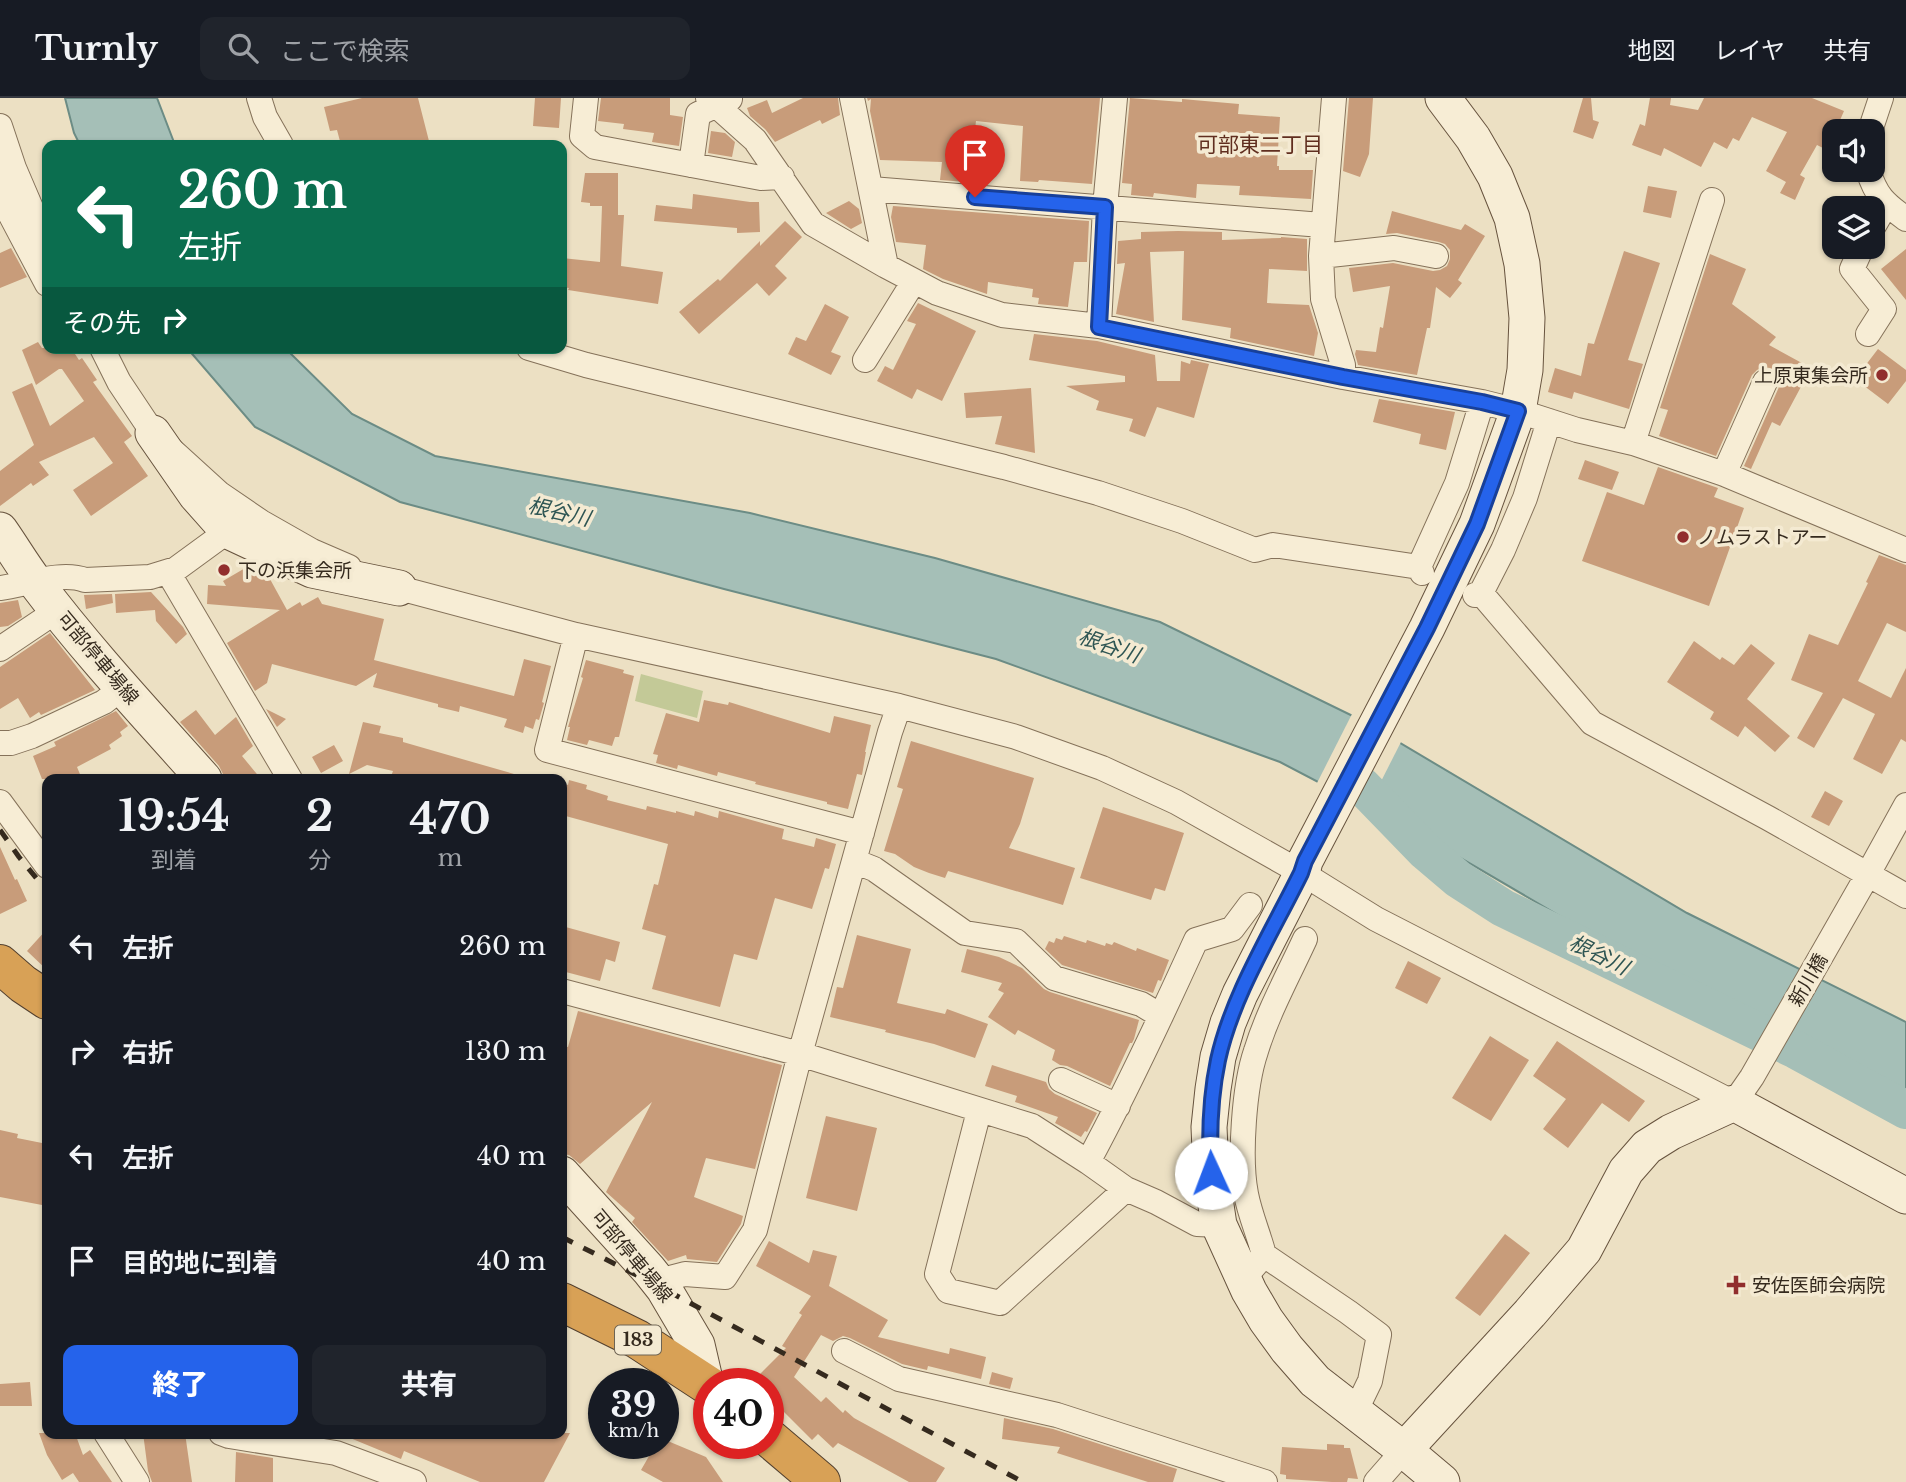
<!DOCTYPE html>
<html lang="ja">
<meta charset="utf-8">
<style>
body{margin:0;font-family:"Libre Baskerville","Noto Sans JP",serif;background:#20242c;color:#f1f3f6;height:100vh;display:flex;flex-direction:column;font-size:26px;white-space:nowrap}
*{box-sizing:border-box;margin:0}
p{font-size:23px;color:#9ea1a6}
.icon{flex:none;width:38px;height:38px;fill:none;stroke:currentColor;stroke-width:2;stroke-linecap:round;stroke-linejoin:round}
.map{position:relative;flex:1;overflow:hidden}
.drawer{position:absolute;left:42px;top:676px;width:525px;height:665px;display:flex;flex-direction:column;background:#171b24;border-radius:14px;box-shadow:0 2px 5px #0004}
.drawer>*{flex:none}
.top-card{position:absolute;left:42px;top:42px;width:525px;height:214px;border-radius:14px;box-shadow:0 2px 5px #0004;background:#0b6e4f;color:#fff;overflow:hidden}
.fabs{position:absolute;left:1822px;top:21px;display:grid;gap:14px}
.fabs a{display:grid;place-items:center;width:63px;height:63px;border-radius:14px;background:#171b24;box-shadow:0 2px 5px #0004;font-size:35px}
.speed{position:absolute;left:588px;top:1270px;display:flex;gap:14px;font-size:35px;font-weight:700;text-align:center}
.speed>*{display:grid;place-content:center;width:91px;height:91px;border-radius:50%;background:#171b24;box-shadow:0 2px 5px #0004;line-height:1}
.speed small{font-size:18px;font-weight:400}
.speed .limit{border:10px solid #d22;background:#fff;color:#111}
.pin{position:absolute;display:grid;place-items:center;width:60px;height:60px;color:#fff;margin:-72px -30px;border-radius:50% 50% 50% 0;rotate:-45deg;box-shadow:0 0 7px #0007}
.pin .icon{rotate:45deg}
.me{position:absolute;width:77px;margin:-38px;rotate:358deg;stroke-linejoin:round;filter:drop-shadow(0 0 5px #0008)}
.turn{display:flex;align-items:center;gap:24px;height:147px;padding:0 21px;font-size:32px}
.turn .icon{width:91px;height:91px;stroke-width:2.5}
.turn b{display:block;font-size:49px;line-height:60px}
.then{display:flex;align-items:center;height:66px;padding:0 21px;background:#0003;gap:14px;font-size:26px}
.eta{display:flex;justify-content:space-evenly;align-items:center;height:119px;text-align:center}
.eta b{font-size:42px;font-weight:800;line-height:49px}
.primary-button{display:flex;gap:14px;margin-top:auto;padding:14px 21px}
.primary-button a{flex:1;height:80px;border-radius:14px;background:#2563eb;color:#fff;font-size:28px;font-weight:800;line-height:80px;text-align:center}
.primary-button a+a{background:#20242c;color:#f1f3f6}
ul{padding:0;list-style:none}
li{display:flex;align-items:center;gap:21px;height:105px;padding:0 21px}
li div{flex:1}
li b{display:block;font-size:26px}
li em{font-style:normal}
header{display:flex;align-items:center;gap:42px;box-sizing:border-box;height:98px;padding:0 35px;background:#171b24;border-bottom:2px solid #363941}
header strong{font-size:33px}
nav{display:flex;gap:38px;margin-inline-start:auto;font-size:24px}
.search{width:490px;height:63px;background:#20242c;display:flex;align-items:center;gap:18px;box-sizing:border-box;padding:0 24px;border-radius:14px;color:#9ea1a6;font-size:26px}
.map>svg:first-child{display:block}
.green{fill:#c3c997}
.water{fill:#a5bfb7;stroke:#6c8c85;stroke-width:2}
.pier{fill:#ece0c3}
.lines{fill:none;stroke-linecap:round;stroke-linejoin:round}
.river{stroke:#a5bfb7;stroke-width:38}
.building{fill:#c89c7a}
.street-casing{stroke:#85725a;stroke-width:26}
.secondary-casing{stroke:#67533e;stroke-width:37}
.highway-casing{stroke:#53402f;stroke-width:40}
.street{stroke:#f7edd5;stroke-width:24}
.secondary{stroke:#f7edd5;stroke-width:35}
.highway{stroke:#d8a156;stroke-width:38}
.rail{stroke:#352a1e;stroke-width:5;stroke-dasharray:12 12;stroke-linecap:butt}
.route-casing{stroke:#184099;stroke-width:18}
.route{stroke:#2563eb;stroke-width:12}
.poi-dot{fill:#912e2d;stroke:#f4ead2;stroke-width:2.5}
.labels{text-anchor:middle;dominant-baseline:central;stroke-width:7;stroke-linejoin:round;paint-order:stroke}
.shield{fill:#f4ead2;stroke:#6e6454;stroke-width:2}
.shield-label{font-size:18px;font-weight:bold;fill:#352a1e}
.poi-label{font-size:19px;fill:#352a1e;stroke:#f4ead2;text-anchor:start}
.street-label{font-size:19px;fill:#352a1e;stroke:#f4ead2}
.neighbourhood-label{font-size:21px;fill:#602e1f;stroke:#f4ead2}
.water-label{font-size:21px;font-style:italic;fill:#2e5553;stroke:#f4ead2}
</style>
<header>
<strong>Turnly</strong>
<div class="search"><svg class="icon" aria-label="search" viewBox="0 0 24 24"><circle cx="10" cy="10" r="6"/><path d="M15 15l6 6"/></svg>ここで検索</div>
<nav><a>地図</a><a>レイヤ</a><a>共有</a></nav>
</header>
<div class="map">
<svg width="1906" height="1384" viewBox="0 0 1906 1384">
<rect width="100%" height="100%" fill="#ece0c3"/>
<path class="green" d="M641,576L703,593L697,620L635,603Z"/>
<path class="water" d="M65,0H157L175,47H80L74,35Z
M187,250H285L352,316L435,358L750,415L935,460L1160,524L1363,623L1687,815L1906,924V1003L1637,863L1433,744L1280,664L996,561L724,491L400,404L255,329Z"/>
<path class="pier" d="M1353,614L1402,642L1366,713L1316,687Z"/>
<g class="lines">
<path class="river" d="M1362,688L1425,753L1458,781L1503,810L1796,952L1906,1012"/>
</g>
<path class="building" d="M362,0H418L430,47H341L337,32L330,33L324,9Z
M535,0H561L559,30L533,28Z
M601,0H670V17L683,19L679,48L652,44L654,35L623,31L624,26L598,23Z
M803,0H838L840,17L822,26L820,22L775,44L765,31L750,18L747,10L767,2L772,15Z
M867,0H1100L1092,86L1039,82L1038,84L1020,83L1023,28L976,23L971,63L981,64L979,85L940,82L942,64L880,62L870,13L871,1L868,3Z
M1130,0L1182,4V1L1239,6L1238,16L1280,19L1277,68H1279V72H1313L1311,101L1239,97L1240,88L1197,86L1196,100L1154,95L1153,99L1131,97L1132,86L1122,85Z
M1349,0H1373L1369,56L1360,79L1343,73Z
M1583,0H1591L1593,22L1599,24L1593,41L1573,34Z
M1650,0H1671L1670,7L1698,12L1704,0H1812L1844,13L1827,52L1817,47L1800,77L1805,80L1795,102L1780,95L1786,84L1766,73L1787,34L1752,19L1739,43L1733,40L1727,51L1714,44L1701,69L1664,50L1661,58L1632,47L1640,26L1645,28Z
M711,33L725,35L735,44L732,59L708,55Z
M585,75H618V117H624L621,168L663,174L658,206L568,192L569,190L562,189V160L600,164L602,108H590V105L581,104Z
M1648,88L1677,93L1671,120L1643,114Z
M693,96L750,104H759L760,134L737,135V130L654,123L656,107L692,111Z
M849,103L859,111L862,125L851,131L826,115Z
M893,108L1089,123L1087,164H1074L1068,209L1038,206L1039,200L1032,199L1033,191L988,184L987,196L943,181L923,171L926,147L896,144L891,119Z
M1392,113L1461,132L1465,126L1485,138L1458,182L1462,185L1450,200L1436,189L1430,230H1427L1417,277L1358,267L1355,256L1356,252L1376,254L1380,229L1383,230L1390,188L1353,194L1349,170L1393,165L1433,173L1440,172L1447,168L1450,161V152L1445,146L1439,144L1397,135L1386,136Z
M785,123L802,139L775,168L787,180L769,198L757,185L699,236L679,214L718,181L720,183L760,143V148Z
M1178,133L1222,134V142L1281,140V139L1307,141V173L1269,171L1267,205L1309,207L1318,235L1314,258L1230,240L1231,230L1182,222L1184,153L1150,154L1154,224L1116,216L1125,165L1117,166L1118,143L1141,141V134Z
M11,150L27,179L0,190V155Z
M1906,151V202L1881,171Z
M1624,153L1660,165L1628,262L1643,266L1629,311L1574,294L1572,301L1548,294L1555,270L1581,278L1588,245L1594,246Z
M1710,156L1746,171L1732,206L1776,239L1769,247L1811,270L1780,328L1772,324L1751,371L1744,368L1779,289L1780,282L1777,276L1770,270L1763,269L1757,272L1752,277L1716,358L1659,338L1668,312L1660,310Z
M918,205L976,233L942,303L917,291L912,301L877,283L885,268L893,272L916,226L907,223Z
M825,206L849,219L831,254L841,258L831,277L788,256L796,239L806,243Z
M1034,236L1097,243L1155,257L1157,283H1180L1181,263L1190,266L1191,262L1209,266L1194,320L1157,309L1145,339L1129,333L1133,321L1096,312L1099,303L1066,288L1125,284V278L1029,262Z
M38,244L42,250H71L79,262L82,260L97,282L93,284L132,338L124,344L148,378L91,418L73,392L113,365L94,339L39,364L49,377L33,388L31,385L0,408V373L34,347L12,294L32,285L50,328L84,303L62,271H59L36,287L22,252Z
M1878,251L1906,272V283L1888,306L1855,281Z
M1031,290L1035,355L995,346L1002,318L966,320L964,295Z
M1379,301L1455,314L1446,352L1419,346L1421,336L1373,324Z
M1585,362L1619,374L1612,392L1578,381Z
M1658,369L1718,390L1714,399L1744,410L1709,508L1582,463L1607,394L1644,407Z
M1879,457L1906,467V534L1887,525L1858,583L1891,600L1906,570V644L1901,641L1882,676L1853,661L1875,616L1843,600L1814,650L1797,640L1823,595L1791,582L1809,536L1838,547L1868,485L1866,484Z
M252,466L255,471L258,469L265,472L287,512L300,504L302,508L318,499L322,506L384,521L374,562L514,598L524,561L551,568L542,604L544,605L539,622L536,621L533,631L525,628L523,635L504,629L507,621L460,608L459,614L438,609V606L373,589L377,575L356,588L272,566L267,585L255,593L227,545L280,512L207,506L208,487L226,488L223,483Z
M151,494L183,529L187,536L176,546L156,523L155,512L116,515L115,496Z
M112,496L113,505L86,511L84,497Z
M18,502L22,519L8,528L0,529V505Z
M50,535L95,592L41,617L39,614L30,620L18,600L0,611V569Z
M1694,543L1720,562L1722,559L1734,567L1751,546L1775,565L1747,601L1790,638L1775,654L1745,628L1738,639L1710,621L1714,614L1667,584Z
M586,562L624,572L623,575L634,578L619,639H615L612,648L589,642L587,647L567,642L570,629H568L583,580L581,579Z
M704,602L728,607L729,604L830,635L834,618L871,627L865,654H866L862,677L857,676L848,711L827,706V704L755,686L756,684L718,674L717,678L678,667L677,671L656,665L658,657L653,656L666,615L699,624Z
M266,611L286,621L277,629Z
M196,612L215,637L236,619L253,648L242,658L261,681H224L223,676L219,668L180,624Z
M116,613L128,628L120,634L122,638L109,647L111,651L77,669L82,681H42L33,658L56,648L54,644Z
M363,624L381,628L379,635L403,640V644L514,676L513,681H390L393,673L367,667L349,676Z
M911,643L1034,680L1020,726L1009,750L1075,770L1063,807L948,773L945,780L929,775L914,769L895,756L884,753L903,691L897,689Z
M334,647L343,663L321,675L312,659Z
M569,682L587,687L586,691L608,698L607,702L646,712L647,708L676,715V713L694,718L695,713L718,720L719,713L784,731L782,741L814,749L816,740L836,746L829,771L825,770L812,811L775,800L757,862L734,856L720,909L652,891L666,838L642,831L654,786L658,787L668,746L562,717V685L568,687Z
M1825,693L1843,703L1829,728L1811,719Z
M1103,709L1184,735L1165,793L1155,790L1151,802L1080,780Z
M0,749L15,782L17,781L27,803L0,816Z
M562,828L620,844L615,864L606,861L600,883L562,873Z
M47,831V872L27,853Z
M857,837L911,851L897,905L945,916L947,911L988,926L975,960L934,946L885,934L886,932L830,919L837,889L843,890Z
M1064,838L1086,845L1087,842L1105,848L1106,845L1112,847L1114,844L1136,853L1137,850L1169,862L1161,883L1158,882L1153,895L1062,867L1045,851L1049,843L1054,845L1056,840L1062,842Z
M967,851L999,859L1022,870L1044,891L1050,894L1139,922L1134,941L1132,945H1130L1110,988L1067,968L1060,967L1052,962L1055,952L1018,932L1015,937L988,919L1004,895L998,892L1002,885L961,874Z
M1408,863L1441,880L1427,906L1395,890Z
M578,913L782,967L755,1071L706,1060L694,1099L743,1118L741,1126L717,1164L687,1161L686,1157L668,1163L632,1124L635,1120L606,1094L652,1004L580,1066L569,1057L562,1056V948L568,949Z
M1490,938L1529,962L1491,1023L1452,1000Z
M1557,943L1645,1003L1629,1024L1602,1005L1568,1050L1543,1031L1566,1001L1533,978Z
M992,967L1046,984L1049,991L1055,996L1097,1015L1087,1034L1085,1033L1081,1039L1055,1025L1058,1019L1015,1004L1017,998L985,988Z
M826,1018L877,1030L857,1113L806,1100Z
M0,1032L18,1036L17,1040L47,1046V1102L44,1101L42,1107L0,1099Z
M1505,1136L1530,1155L1480,1218L1455,1200Z
M769,1143L809,1165L813,1152L837,1158L829,1188L888,1222L878,1239L949,1256L950,1250L986,1259L981,1281L928,1268L927,1272L902,1266L850,1240L843,1238L833,1243L821,1237L794,1279L821,1304L826,1299L843,1315L845,1312L854,1320L945,1370L936,1384H909L838,1345L833,1350L818,1336L812,1342L772,1302L773,1301L768,1295V1286H760L755,1281L786,1250L782,1248L802,1217L799,1215L811,1198L756,1168Z
M992,1274L1013,1280L1010,1291L989,1286Z
M30,1284L32,1308H0V1286Z
M1004,1320L1053,1331L1177,1371L1173,1384H1148L1057,1355L1060,1349L1002,1341Z
M39,1335H75L83,1357L90,1352L112,1384H79L73,1375L62,1382L47,1357Z
M143,1335H185L192,1384H152L148,1373Z
M338,1335H570L544,1384H480L404,1353L401,1361Z
M663,1341L706,1359L723,1384H663L641,1372L656,1346H663Z
M1327,1346L1344,1347V1350H1350L1358,1381L1348,1380L1347,1384H1332L1286,1381V1377L1280,1376L1282,1349L1327,1352Z
M236,1354L273,1360V1384H235Z"/>
<g class="lines">
<g class="street-casing">
<path id="street" d="M259,0L265,19L281,47
M586,0L582,38L595,49L761,80L782,79
M708,0L755,42L813,126L886,168L937,195L1002,217L1099,228L1343,279L1482,304L1518,313L1577,332L1633,345L1724,376L1906,452
M852,0L886,168
M1334,0L1321,158L1323,201L1343,267V279
M0,28L14,70L47,147
M1870,33L1881,0
M691,67L698,16L730,1
M1868,72C1876,98 1884,105 1906,121
M0,74L9,114L47,186
M871,91L1322,127
M1872,131L1886,107
M1862,149L1852,171L1884,211L1868,236
M1321,158L1394,150L1436,158
M1099,228L1105,109L1115,0
M102,250L119,284L153,335L220,396L261,424L312,453L349,469
M529,250L586,267L1004,369L1098,395L1182,423L1255,452L1273,447L1419,469
M865,262L914,183
M1633,345L1712,102
M1724,376L1765,284
M168,474L290,681
M1422,475L1419,469L1457,385L1482,304
M386,484L399,490L576,537L899,608L1016,639L1102,670L1176,704L1302,775L1376,821L1734,1005
M0,490C25,487 61,473 85,482L150,479L176,471L228,433
M1481,495L1592,625L1768,720L1906,798
M1475,497L1481,495L1503,452L1525,400L1549,323
M576,537L547,652L862,735
M0,551L58,512
M0,645H11L32,638L104,604L122,590
M0,704L47,768
M854,763L874,771L965,835L1016,843L1054,880L1141,906L1161,918
M562,893L800,956L1032,1028L1088,1064L1126,1091L1156,1104L1197,1126L1219,1127
M1061,982L1118,1008
M1734,1005L1752,979L1863,785L1906,707
M979,1013L937,1176L948,1193L1000,1205L1126,1091
M1088,1064C1127,992 1162,917 1196,842L1232,831L1250,807
M1264,1157L1348,1214L1379,1237L1370,1283L1355,1314
M1243,1181L1264,1157C1259,1137 1250,1117 1246,1096C1239,1060 1244,988 1256,953C1268,914 1288,878 1305,841
M658,1183L685,1176L725,1179L755,1132L800,956L890,634L899,608
M844,1253L899,1281L1057,1317L1265,1384
M106,1335L137,1384
M221,1335L229,1338L336,1355L414,1384
M1376,1384L1404,1352"/>
</g>
<g class="secondary-casing">
<path id="secondary" d="M153,335L196,397L228,433L312,472L399,490
M0,432C12,449 23,468 36,485C88,554 147,617 204,681
M562,1076L649,1172L664,1191L697,1247L706,1286
M1404,1352L1530,1215L1584,1152L1626,1073L1647,1049L1671,1034L1734,1005L1906,1098
M1442,1384L1404,1352L1315,1283L1287,1251L1266,1222L1249,1193L1219,1127L1211,1075L1209,1029L1213,991L1218,959L1228,925L1240,896L1302,775L1305,763L1427,530L1477,426L1518,313L1525,272L1527,220L1522,166L1512,120L1495,78L1473,40L1443,0"/>
</g>
<g class="highway-casing">
<path id="highway" d="M0,866L23,886L47,902
M562,1204L637,1241L709,1288
M768,1339L821,1384"/>
</g>
<use href="#street" class="street"/>
<use href="#secondary" class="secondary"/>
<use href="#highway" class="highway"/>
<path class="rail" d="M0,732L19,759L47,793
M562,1139L664,1191L1023,1384"/>
</g>
<g class="lines">
<g class="route-casing">
<path id="route" d="M975,99L1105,109L1099,229L1343,279L1482,304L1518,313L1477,426L1427,530L1305,763L1301,775C1272,834 1232,898 1218,962C1210,1000 1209,1037 1211,1075"/>
</g>
<use href="#route" class="route"/>
</g>
<g class="poi-dot">
<circle cx="1882" cy="277" r="7"/>
<circle cx="1683" cy="439" r="7"/>
<circle cx="224" cy="472" r="7"/>
<path d="M1732.5 1176.5h7v7h7v7h-7v7h-7v-7h-7v-7h7z"/>
</g>
<g class="labels">
<rect class="shield" x="615" y="1227.5" width="46" height="29" rx="5"/>
<g class="shield-label">
<text x="638" y="1242">183</text>
</g>
<g class="poi-label">
<text x="1868" y="277" text-anchor="end">上原東集会所</text>
<text x="1697" y="439">ノムラストアー</text>
<text x="238" y="472">下の浜集会所</text>
<text x="1752" y="1187">安佐医師会病院</text>
</g>
<g class="street-label">
<text transform="translate(98 560) rotate(50)">可部停車場線</text>
<text transform="translate(1808 882) rotate(-60)">新川橋</text>
<text transform="translate(632 1158) rotate(50)">可部停車場線</text>
</g>
<g class="neighbourhood-label">
<text x="1260" y="47">可部東二丁目</text>
</g>
<g class="water-label">
<text transform="translate(559 414) rotate(13)">根谷川</text>
<text transform="translate(1109 548) rotate(19)">根谷川</text>
<text transform="translate(1599 857) rotate(26)">根谷川</text>
</g>
</g>
</svg>
<div class="fabs">
<a><svg class="icon" aria-label="sound" viewBox="0 0 24 24"><path d="M4 9h4l5-4v14l-5-4H4zM17 9q2 3 0 6"/></svg></a>
<a><svg class="icon" aria-label="layers" viewBox="0 0 24 24"><path d="M12 4l9 5-9 5-9-5zM3 14l9 5 9-5"/></svg></a>
</div>
<div class="speed"><div>39<small>km/h</small></div><div class="limit">40</div></div>
<div class="pin" style="left:975px;top:99px;background:#d93025"><svg class="icon" aria-label="arrive" viewBox="0 0 24 24"><path d="M6 21V4h12l-3 4 3 4H6"/></svg></div>
<svg class="me" style="left:1211px;top:1075px" viewBox="-20 -20 40 40"><circle r="19" fill="#fff"/><path d="M0-13L10 11 0 6-10 11z" fill="#2563eb"/></svg>
<div class="top-card">
<div class="turn"><svg class="icon" aria-label="left" viewBox="0 0 24 24"><path d="M17 20v-9H6M10 6l-5 5 5 5"/></svg><div><b>260 m</b>左折</div></div>
<div class="then">その先<svg class="icon" aria-label="right" viewBox="0 0 24 24"><path d="M7 20v-9h11M14 6l5 5-5 5"/></svg></div>
</div>
<section class="drawer">
<div class="eta">
<div><b>19:54</b><p>到着</p></div>
<div><b>2</b><p>分</p></div>
<div><b>470</b><p>m</p></div>
</div>
<ul>
<li><svg class="icon" aria-label="left" viewBox="0 0 24 24"><path d="M17 20v-9H6M10 6l-5 5 5 5"/></svg><div><b>左折</b></div><em>260 m</em></li>
<li><svg class="icon" aria-label="right" viewBox="0 0 24 24"><path d="M7 20v-9h11M14 6l5 5-5 5"/></svg><div><b>右折</b></div><em>130 m</em></li>
<li><svg class="icon" aria-label="left" viewBox="0 0 24 24"><path d="M17 20v-9H6M10 6l-5 5 5 5"/></svg><div><b>左折</b></div><em>40 m</em></li>
<li><svg class="icon" aria-label="arrive" viewBox="0 0 24 24"><path d="M6 21V4h12l-3 4 3 4H6"/></svg><div><b>目的地に到着</b></div><em>40 m</em></li>
</ul>
<div class="primary-button"><a>終了</a><a>共有</a></div>
</section>
</div>
